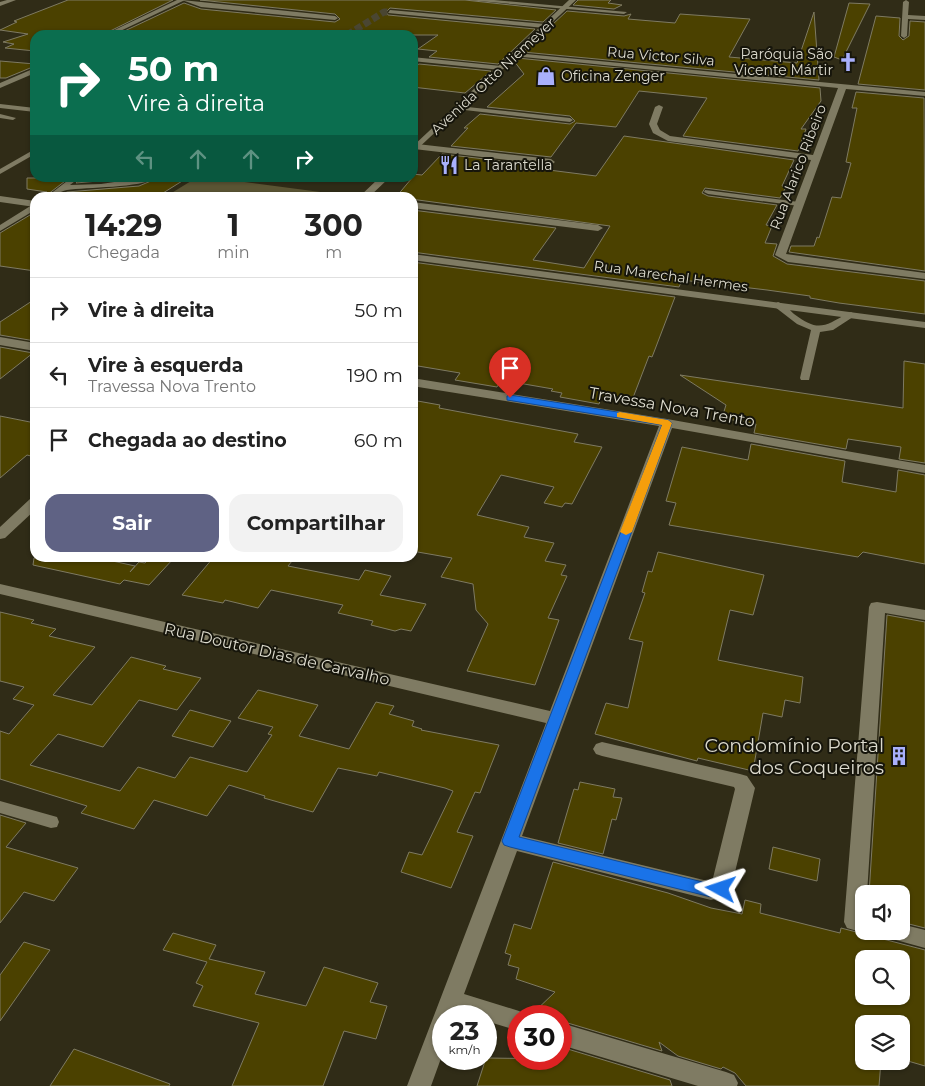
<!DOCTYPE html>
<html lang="pt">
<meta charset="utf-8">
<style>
body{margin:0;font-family:Montserrat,sans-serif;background:#f2f2f2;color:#222;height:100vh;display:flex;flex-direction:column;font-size:19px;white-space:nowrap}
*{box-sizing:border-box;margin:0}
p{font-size:16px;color:#767676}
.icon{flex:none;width:28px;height:28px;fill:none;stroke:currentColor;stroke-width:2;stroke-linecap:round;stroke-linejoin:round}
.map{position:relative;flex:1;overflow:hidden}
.panel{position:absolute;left:30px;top:192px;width:388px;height:370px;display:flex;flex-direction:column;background:#fff;border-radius:15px;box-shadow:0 1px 4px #0004}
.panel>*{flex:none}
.guide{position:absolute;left:30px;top:30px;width:388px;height:152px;border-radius:15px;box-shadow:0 1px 4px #0004;background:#0b6e4f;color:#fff;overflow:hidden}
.controls{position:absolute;left:855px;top:885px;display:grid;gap:10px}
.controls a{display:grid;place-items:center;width:55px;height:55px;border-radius:10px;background:#fff;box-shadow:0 1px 4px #0004;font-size:25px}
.speed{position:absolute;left:432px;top:1005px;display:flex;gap:10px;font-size:25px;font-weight:700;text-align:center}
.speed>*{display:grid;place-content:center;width:65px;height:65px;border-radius:50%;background:#fff;box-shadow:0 1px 4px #0004;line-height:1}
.speed small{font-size:12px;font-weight:400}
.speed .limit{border:8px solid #d22;background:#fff;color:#111}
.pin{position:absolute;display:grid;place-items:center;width:42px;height:42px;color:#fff;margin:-51px -21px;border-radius:50% 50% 50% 0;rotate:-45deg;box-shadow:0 0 5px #0007}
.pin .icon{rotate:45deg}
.me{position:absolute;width:55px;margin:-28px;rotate:275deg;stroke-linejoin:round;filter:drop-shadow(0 0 4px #0008)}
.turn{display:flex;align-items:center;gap:18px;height:105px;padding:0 15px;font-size:22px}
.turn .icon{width:65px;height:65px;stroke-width:2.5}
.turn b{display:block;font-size:35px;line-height:42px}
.lanes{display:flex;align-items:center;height:48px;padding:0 15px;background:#0003;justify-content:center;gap:25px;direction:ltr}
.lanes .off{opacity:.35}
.eta{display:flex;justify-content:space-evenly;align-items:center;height:85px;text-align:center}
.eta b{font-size:30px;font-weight:700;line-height:35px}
.primary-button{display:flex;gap:10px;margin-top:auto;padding:10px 15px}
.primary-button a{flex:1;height:58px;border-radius:15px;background:#5f6284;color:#fff;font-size:20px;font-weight:700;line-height:58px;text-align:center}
.primary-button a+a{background:#f2f2f2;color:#222}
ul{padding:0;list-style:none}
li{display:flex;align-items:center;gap:15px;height:65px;padding:0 15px;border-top:1px solid #e0e0e0}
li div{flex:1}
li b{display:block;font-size:19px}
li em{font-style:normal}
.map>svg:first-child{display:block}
.green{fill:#5b5534}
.building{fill:#4b4100;stroke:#7e7a62;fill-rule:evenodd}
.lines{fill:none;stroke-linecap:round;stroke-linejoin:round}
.street-tunnel{stroke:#4a4632;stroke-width:7;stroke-dasharray:7 3;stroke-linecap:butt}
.lane{fill:#7f7b63;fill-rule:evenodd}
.street{fill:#7f7b63;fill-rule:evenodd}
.secondary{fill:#7f7b63;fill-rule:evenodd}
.route{fill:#1a73e8;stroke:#114b97}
.slow{fill:#f59e0b}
.labels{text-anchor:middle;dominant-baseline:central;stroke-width:4;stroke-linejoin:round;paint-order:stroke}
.far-poi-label{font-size:14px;fill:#dcdacd;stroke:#16150b;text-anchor:start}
.far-street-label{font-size:14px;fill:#dcdacd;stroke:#16150b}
.street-label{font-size:16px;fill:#dcdacd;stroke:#16150b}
.near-poi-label{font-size:19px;fill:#dcdacd;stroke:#16150b;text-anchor:end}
</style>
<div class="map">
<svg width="925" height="1086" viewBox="0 0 925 1086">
<rect width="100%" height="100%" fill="#302c17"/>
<path class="green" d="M196,178H214L343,195L340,198L165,197Z"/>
<path class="building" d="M68,0H173L102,35H35V51L5,48L14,44L3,42L28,34L0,30L17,22L14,21Z
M200,0H465L556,10L543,22L390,8L386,12L388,15L535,29L498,64L429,57L437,51L418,49L438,35H116L184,3L201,9L335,22L340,19L335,14Z
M578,0H611L608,3L622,5L614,9L573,5Z
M849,3L870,4L842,60L834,57Z
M567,11L624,16L631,14L628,19L675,23L680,14L750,19L729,57L797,63L814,12L819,80L523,52Z
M876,16L900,18L899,36L903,40L909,36L910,21L925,22V90L858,84Z
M517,58L820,88L821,101L801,129H806L798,151L683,136L707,98L639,91L616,127L576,123L551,157L451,146L468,128H464L480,114L570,124L575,121L570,116L487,107L524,74L514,61Z
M0,61L35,64V66L6,78H0Z
M419,64L491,71L465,93L412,87V68Z
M856,92L924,98L925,271L789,252L791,246H814L817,237L819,238L832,197L841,198L851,163L846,162L857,108H852Z
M624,136L794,160L782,186L786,187L780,198L705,188L702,193L708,196L777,205L766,225L772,226L765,243L777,244L773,256L787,264L925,281V314L839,303L810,298V296L767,290L682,280L679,287L412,252V210L556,228L533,260L584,268L610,226L396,197L412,178V174L422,175L442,154L544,166L541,169L596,176Z
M27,178H69L43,198H37L47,192L27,189Z
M81,178H132L76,183Z
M158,178H187L155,198H56L67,192L139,186Z
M35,212V271L0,266V233Z
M412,262L675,297L654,352L652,357L649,356L631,403L601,398L599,404L560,397L562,393L551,391L553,389L501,380L497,387L455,380L460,373L412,365Z
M35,299V341L0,335V322Z
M0,347L33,353L0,379Z
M904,361L925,364V463L899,459L901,447L848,439L846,449L754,433L756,424L722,418L726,405L680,375L903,408Z
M412,400L440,405L439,408L578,434L574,442L602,447L572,504L565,503L562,507L544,503L554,487L501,475L477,515L529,527L524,537L554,543L545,561L566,565L561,575L567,576L548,618L559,620L535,685L467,671L488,624L476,610L473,584L441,577L452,558L412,551Z
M0,416L35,423V457L27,455L0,478Z
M751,444L845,461L842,482L896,492L898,470L925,475V564L863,552L858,557L669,525L676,503L666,501L682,447L748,460Z
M658,552L764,575L753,615L730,610L718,660L803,677L800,703L785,700L782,717L763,713L753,771L698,758L697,761L595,734L606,703L628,708L643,642L629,639L645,593L642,592L648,571L652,572Z
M34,558H99L135,566L130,572L139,562L145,563L150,558H174L149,585L124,580L120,584L33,565Z
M213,558H273L292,561L288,566L359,580L365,570L391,576L380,595L426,604L411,631L401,629L395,631L371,625L373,621L338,613L343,605L271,590L258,608L225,600L223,603L182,595Z
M0,612L34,620L31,623L56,629L49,636L95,647L53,695L92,705L131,657L166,666L163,669L201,678L177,710L139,700L103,747L58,734L30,765L103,786L120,791L138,767L175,778L190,757L247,772L272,735L268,734L273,727L238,718L258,690L318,705L299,736L349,749L376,702L394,706L389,714L414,721L412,726L422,729L421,730L499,745L480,793L475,792L457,832L473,836L451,888L401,872L409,852L422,855L453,791L445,788L379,772L377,776L338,768L313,812L264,798L265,796L229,785L207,816L154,800L134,829L81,813L87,806L0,779V731L9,734L34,705L13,699L24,687L0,681Z
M887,615L925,622V928L901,922V894H869Z
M190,710L231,721L213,747L172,736Z
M580,782L615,789L613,797L622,798L616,820L612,819L603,854L558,843L574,789L578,790Z
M0,815L26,823L6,847L78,868L54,901L24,892L0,923Z
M773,847L820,859L817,881L769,869Z
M553,862L668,893L711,908L742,914L745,900L761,904L760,913L840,933L841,928L925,950V1066L901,1059V1024H864V1061H881L879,1086H746L735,1073L723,1067L721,1069L678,1056L659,1042L662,1051L561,1021V1016H530L555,992L516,979L519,968L508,965L511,955L505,953L514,924L531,929ZM864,959H901V996H864Z
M173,933L216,945L209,959L265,972L255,994L306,1006L324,967L378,983L370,1002L387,1006L376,1039L344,1031L323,1086H232L259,1023L193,1006L203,986L196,983L207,962L163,950Z
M24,942L50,950L0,1021V975Z
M561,1047L670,1080L672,1086H477L486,1058L561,1059Z
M74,1049L170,1084L169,1086H50Z"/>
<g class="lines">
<path class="street-tunnel" d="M347,35L384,12H390"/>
<path class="lane" d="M0,104L35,108V112L0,108Z
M458,106L570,118L573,120L570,122L456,109V107Z
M0,114L16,118L13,120L0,118Z
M35,149V154L0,174V169Z
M71,178H79L70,185L101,184L141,178H156C141,188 86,187 67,190C58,191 57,198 45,198Z
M705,190L799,202L803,204L799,206L708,194L704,192Z
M32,205H35V210L0,231V225Z
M778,302C784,304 789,309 794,314C818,332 824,327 848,313L851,312L856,315L833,330L820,332L809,380H801L800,378L811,330L797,324L775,307L773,305Z
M0,801L57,817L59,822L57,827L51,828L0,813Z"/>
<path class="street" d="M7,0H16L0,6V2Z
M182,0L335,16L338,18L335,20L201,7Z
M467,0H494L627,12L624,14Z
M906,0L909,2L908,15L925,16V20L908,19L907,36L904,38L901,36L903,2Z
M390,10L545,24L548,26L545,28L388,13Z
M515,53L925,92V96L846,89L786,254L925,273V279L788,262L775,255L811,160L668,141L653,133L649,124L655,107L659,105L663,107L657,124L660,130L670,136L813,155L838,88L513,56Z
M412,57L501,66L505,68L501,70L412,61Z
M417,144L551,159L555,162L551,165L414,149L413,147Z
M412,202L598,225L603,228L598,231L412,208Z
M0,337L35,343V351L0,345Z
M412,378L667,419L925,465V473L672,428L522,836L712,882L735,789L734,787L602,756L596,754L593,749L596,744L602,742L740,774L747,776L755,788L731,889L728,895L711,900L517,851L464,994L519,1011L528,1016H519V1031L486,1021V1016H470L458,1013L456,1016H444V1050L431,1086H407L546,723L0,594V584L550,711L659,426L412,386Z
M877,602L925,610V620L885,613L867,894H864V931H869L864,933L847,928L844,922L869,607L871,603Z
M901,924L925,930V948L885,937L882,931H901Z
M561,1023L726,1072L734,1075L738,1083L737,1086H698L561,1045Z"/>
<path class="secondary" d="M177,0H185L112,35H104Z
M569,0H576L412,154V147Z
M35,68V73L0,88V83Z
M379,178H389L368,198H358Z
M0,196L35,201V207L0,202Z
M412,254L925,322V328L412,260Z
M35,498V510L5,538L0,539V527L30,499Z"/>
</g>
<path class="route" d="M510,395L668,420L672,423L519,837L711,884L721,883L726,885L729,889L726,894L711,897L510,847L504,845L502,841L662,425L507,400V396Z"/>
<path class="slow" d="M620,412L668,420L672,423L632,532L626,535L620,532L662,425L617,417V413Z"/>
<defs>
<g id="church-bare" transform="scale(1.5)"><path d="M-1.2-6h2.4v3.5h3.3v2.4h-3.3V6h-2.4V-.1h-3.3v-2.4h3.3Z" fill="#a9b0fc" stroke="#16150b" stroke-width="2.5" paint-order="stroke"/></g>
<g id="shop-bare" transform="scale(1.5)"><path d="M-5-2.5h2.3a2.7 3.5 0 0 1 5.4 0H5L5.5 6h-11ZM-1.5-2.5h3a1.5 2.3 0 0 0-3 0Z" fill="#a9b0fc" stroke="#16150b" stroke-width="2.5" paint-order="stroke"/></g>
<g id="restaurant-bare" transform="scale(1.5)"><path d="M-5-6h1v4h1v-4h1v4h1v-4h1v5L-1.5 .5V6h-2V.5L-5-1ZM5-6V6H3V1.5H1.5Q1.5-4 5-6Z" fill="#a9b0fc" stroke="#16150b" stroke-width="2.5" paint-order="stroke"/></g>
<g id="building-bare" transform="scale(1.5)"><path d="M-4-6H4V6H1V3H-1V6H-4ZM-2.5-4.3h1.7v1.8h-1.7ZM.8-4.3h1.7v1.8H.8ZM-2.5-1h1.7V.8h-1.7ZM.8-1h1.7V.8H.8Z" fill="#a9b0fc" stroke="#16150b" stroke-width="2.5" paint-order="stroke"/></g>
</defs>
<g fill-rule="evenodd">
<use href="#church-bare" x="848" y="62"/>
<use href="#shop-bare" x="546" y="76"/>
<use href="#restaurant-bare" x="449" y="165"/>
<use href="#building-bare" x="899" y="756"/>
</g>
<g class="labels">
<g class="far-poi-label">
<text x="833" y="54" text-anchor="end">Paróquia São<tspan x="833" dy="16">Vicente Mártir</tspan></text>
<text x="561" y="76">Oficina Zenger</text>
<text x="464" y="165">La Tarantella</text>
</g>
<g class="far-street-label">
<text transform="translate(661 56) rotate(5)">Rua Victor Silva</text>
<text transform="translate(493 76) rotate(-43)">Avenida Otto Niemeyer</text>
<text transform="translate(798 167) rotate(-69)">Rua Alarico Ribeiro</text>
<text transform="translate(671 276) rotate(8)">Rua Marechal Hermes</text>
</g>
<g class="street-label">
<text transform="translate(672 407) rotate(10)">Travessa Nova Trento</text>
<text transform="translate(277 654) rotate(13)">Rua Doutor Dias de Carvalho</text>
</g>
<g class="near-poi-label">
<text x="884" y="745">Condomínio Portal<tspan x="884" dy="22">dos Coqueiros</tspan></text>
</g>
</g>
</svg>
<div class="controls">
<a><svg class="icon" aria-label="sound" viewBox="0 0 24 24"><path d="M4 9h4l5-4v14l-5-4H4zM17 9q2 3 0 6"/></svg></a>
<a><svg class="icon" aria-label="search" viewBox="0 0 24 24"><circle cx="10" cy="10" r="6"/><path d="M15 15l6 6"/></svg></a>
<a><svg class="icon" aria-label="layers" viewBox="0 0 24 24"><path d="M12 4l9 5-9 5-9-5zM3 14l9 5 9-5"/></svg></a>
</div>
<div class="speed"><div>23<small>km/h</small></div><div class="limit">30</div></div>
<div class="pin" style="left:510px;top:398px;background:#d93025"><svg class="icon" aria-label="arrive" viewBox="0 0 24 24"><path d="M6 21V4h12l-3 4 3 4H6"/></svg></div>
<svg class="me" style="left:721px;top:889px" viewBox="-20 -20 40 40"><path d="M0-17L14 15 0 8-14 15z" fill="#1a73e8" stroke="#fff" stroke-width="4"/></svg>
<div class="guide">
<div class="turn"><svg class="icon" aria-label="right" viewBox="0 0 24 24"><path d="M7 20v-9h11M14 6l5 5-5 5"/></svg><div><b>50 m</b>Vire à direita</div></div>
<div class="lanes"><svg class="icon off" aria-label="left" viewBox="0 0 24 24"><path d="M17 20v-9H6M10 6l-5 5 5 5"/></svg><svg class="icon off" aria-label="ahead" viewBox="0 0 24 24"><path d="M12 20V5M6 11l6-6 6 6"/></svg><svg class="icon off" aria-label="ahead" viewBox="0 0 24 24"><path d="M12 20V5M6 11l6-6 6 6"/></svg><svg class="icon" aria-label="right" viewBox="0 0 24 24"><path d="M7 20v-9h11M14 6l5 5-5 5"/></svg></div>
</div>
<section class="panel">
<div class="eta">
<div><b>14:29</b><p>Chegada</p></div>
<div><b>1</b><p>min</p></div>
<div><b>300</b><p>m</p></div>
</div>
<ul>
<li><svg class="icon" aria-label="right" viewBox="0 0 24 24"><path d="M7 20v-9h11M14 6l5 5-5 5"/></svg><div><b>Vire à direita</b></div><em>50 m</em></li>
<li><svg class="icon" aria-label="left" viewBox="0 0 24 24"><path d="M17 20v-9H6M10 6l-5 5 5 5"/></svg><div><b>Vire à esquerda</b><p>Travessa Nova Trento</p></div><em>190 m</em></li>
<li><svg class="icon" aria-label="arrive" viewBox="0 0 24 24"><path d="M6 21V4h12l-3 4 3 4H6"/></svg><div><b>Chegada ao destino</b></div><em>60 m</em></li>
</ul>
<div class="primary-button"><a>Sair</a><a>Compartilhar</a></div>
</section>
</div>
